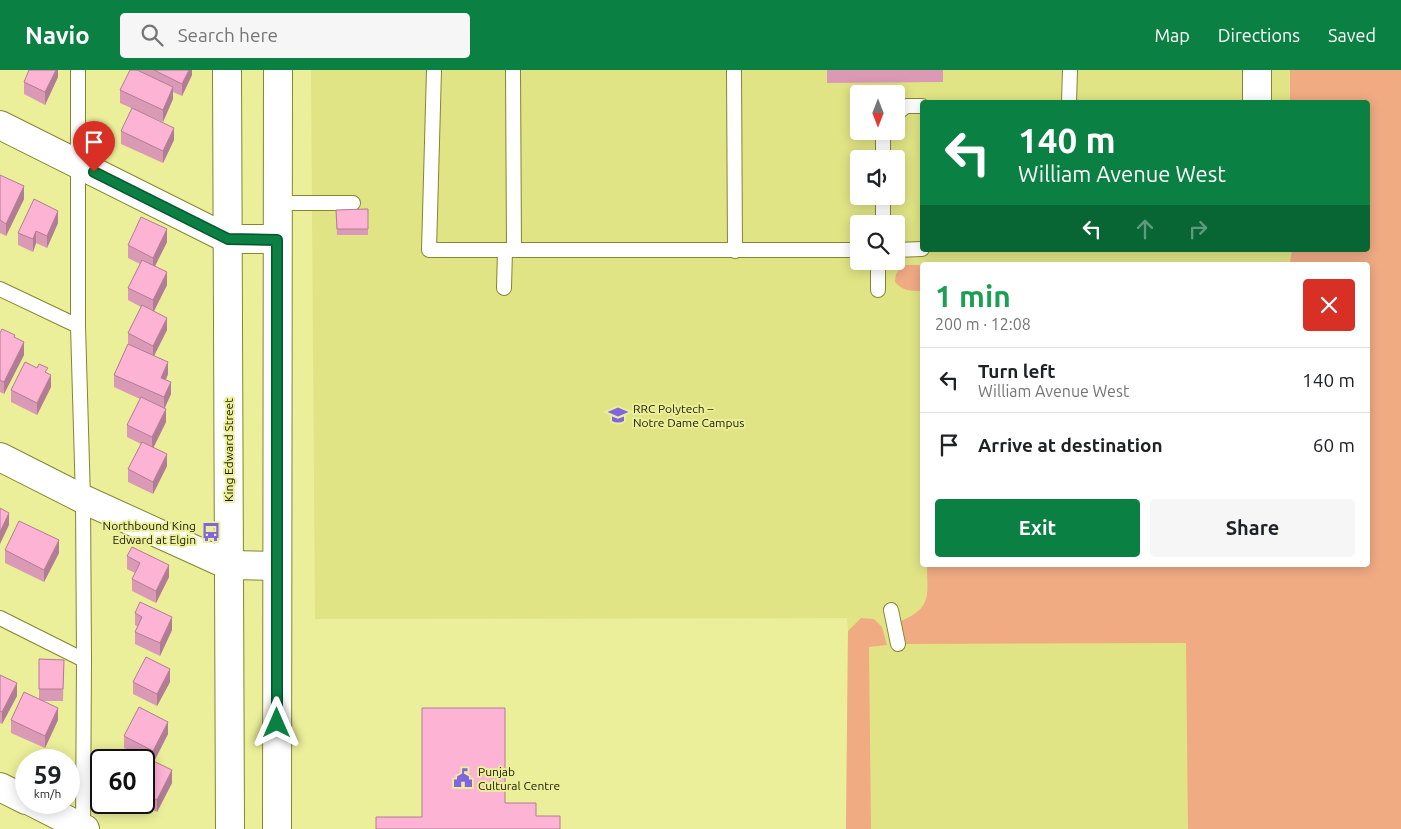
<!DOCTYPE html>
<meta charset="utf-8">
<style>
body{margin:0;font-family:Ubuntu,sans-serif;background:#f6f6f6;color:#202124;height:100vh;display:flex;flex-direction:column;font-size:19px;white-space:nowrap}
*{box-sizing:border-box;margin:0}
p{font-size:16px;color:#757577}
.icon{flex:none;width:28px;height:28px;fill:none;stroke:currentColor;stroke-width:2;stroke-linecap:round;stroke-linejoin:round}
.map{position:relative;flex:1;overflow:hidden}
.side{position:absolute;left:920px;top:192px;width:450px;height:305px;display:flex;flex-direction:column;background:#fff;border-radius:5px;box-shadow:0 2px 12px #0003}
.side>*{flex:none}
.top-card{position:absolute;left:920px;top:30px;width:450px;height:152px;border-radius:5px;box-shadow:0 2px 12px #0003;background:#0b8043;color:#fff;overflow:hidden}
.needle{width:32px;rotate:180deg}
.buttons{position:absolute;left:850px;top:15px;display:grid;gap:10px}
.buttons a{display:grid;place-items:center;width:55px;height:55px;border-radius:5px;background:#fff;box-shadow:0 2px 12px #0003;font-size:25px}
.speed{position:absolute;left:15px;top:679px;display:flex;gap:10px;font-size:25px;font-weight:700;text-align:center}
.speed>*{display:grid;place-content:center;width:65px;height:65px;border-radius:50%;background:#fff;box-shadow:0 2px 12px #0003;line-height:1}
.speed small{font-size:12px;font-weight:400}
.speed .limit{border:2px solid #111;border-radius:8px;background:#fff;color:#111}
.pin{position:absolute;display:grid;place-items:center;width:42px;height:42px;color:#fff;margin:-51px -21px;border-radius:50% 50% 50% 0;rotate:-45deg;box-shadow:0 0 5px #0007}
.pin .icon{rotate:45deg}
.me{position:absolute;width:55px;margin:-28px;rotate:0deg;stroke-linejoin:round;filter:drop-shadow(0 0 4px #0008)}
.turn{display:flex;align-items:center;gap:18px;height:105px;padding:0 15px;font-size:22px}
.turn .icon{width:65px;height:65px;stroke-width:2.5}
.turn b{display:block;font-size:35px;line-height:42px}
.lanes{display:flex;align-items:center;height:48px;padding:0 15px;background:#0003;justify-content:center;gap:25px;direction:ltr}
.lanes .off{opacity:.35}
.round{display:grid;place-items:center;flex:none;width:52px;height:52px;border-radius:5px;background:#f6f6f6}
.summary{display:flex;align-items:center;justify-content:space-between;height:85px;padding:0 15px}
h1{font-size:30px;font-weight:700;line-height:38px;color:#1e9e55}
.button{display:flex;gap:10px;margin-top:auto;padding:10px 15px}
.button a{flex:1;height:58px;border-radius:5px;background:#0b8043;color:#fff;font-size:20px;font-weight:700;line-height:58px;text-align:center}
.button a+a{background:#f6f6f6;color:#202124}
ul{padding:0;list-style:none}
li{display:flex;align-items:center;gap:15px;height:65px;padding:0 15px;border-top:1px solid #e0e0e0}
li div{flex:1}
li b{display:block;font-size:19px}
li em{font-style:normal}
header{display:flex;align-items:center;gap:30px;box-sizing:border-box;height:70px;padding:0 25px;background:#0b8043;color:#fff}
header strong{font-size:24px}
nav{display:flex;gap:28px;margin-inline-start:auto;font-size:18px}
.search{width:350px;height:45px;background:#f6f6f6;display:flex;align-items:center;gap:12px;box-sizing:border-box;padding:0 18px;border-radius:5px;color:#757577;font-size:19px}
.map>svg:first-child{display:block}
.built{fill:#e0e485;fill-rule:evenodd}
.green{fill:#f0ab83}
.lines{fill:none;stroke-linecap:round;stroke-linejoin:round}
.service-casing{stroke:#848630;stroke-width:16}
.minor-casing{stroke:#848630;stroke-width:30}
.primary-casing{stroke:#848630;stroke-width:30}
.service{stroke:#fff;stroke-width:14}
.minor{stroke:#fff;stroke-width:28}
.primary{stroke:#fff;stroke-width:28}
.wall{fill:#da9ab6}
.shaded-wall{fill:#b17d94}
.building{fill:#fdb3d4;stroke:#b17d94}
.route-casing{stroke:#07532c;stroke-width:12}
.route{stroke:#0b8043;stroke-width:9}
.labels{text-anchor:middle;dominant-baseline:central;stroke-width:4;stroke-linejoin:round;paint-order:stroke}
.poi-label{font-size:12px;fill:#1a1a02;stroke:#ebef99;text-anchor:start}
.street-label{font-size:12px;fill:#1a1a02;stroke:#ebef99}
</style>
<header>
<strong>Navio</strong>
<div class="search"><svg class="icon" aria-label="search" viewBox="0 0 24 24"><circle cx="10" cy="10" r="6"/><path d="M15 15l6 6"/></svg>Search here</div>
<nav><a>Map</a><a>Directions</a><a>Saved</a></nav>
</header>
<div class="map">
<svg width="1401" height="759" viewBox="0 0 1401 759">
<rect width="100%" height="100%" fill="#ebef99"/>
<path class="built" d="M311,0H1401V759H846L848,561L847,548L315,549ZM859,24H896V61H859ZM922,32H1368V180H922ZM859,89H896V126H859ZM859,154H896V191H859ZM922,195H1368V495H922Z"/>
<path class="green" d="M1290,0H1401V759H1188L1186,573L906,574L901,551C933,537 927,525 927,495H1368V195H955H1284L1290,192L1292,180H1368V32H1290Z
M904,195H922V221C910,221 903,221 895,212C895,203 898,200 904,195Z
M861,548L874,549L882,557L887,575L869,577L871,759H846L848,561Z"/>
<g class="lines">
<g class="service-casing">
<path id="service" d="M78,0V256L83,429L84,590L83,759
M434,0L429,180H859
M513,0L514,180
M734,0L735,181
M1069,32L1070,0
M896,44L906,36H922
M883,61V89
M883,126V154
M277,133H353
M896,180L922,179
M878,191V220
M504,218L505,180
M0,219L78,256
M891,540L898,574
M0,548L84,590"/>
</g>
<g class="minor-casing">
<path id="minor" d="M1257,0V32
M0,55L228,169H277
M0,387L83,429L228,495L277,496
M0,717L26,730
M32,732L85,759"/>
</g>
<g class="primary-casing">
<path id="primary" d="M227,0L230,759
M277,759L278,0"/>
</g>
<use href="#service" class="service"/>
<use href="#minor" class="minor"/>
<use href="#primary" class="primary"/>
</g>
<path class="wall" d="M58,0V7L45,35L24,24V12Z
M139,0H192V5L182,26L173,22V29L163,52L120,33V20Z
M827,0H943V12L827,13Z
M121,61L174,70L163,93L121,74Z
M0,105L24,129L6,166L0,163Z
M368,139V165H337L336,140Z
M58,153L47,178L36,173L33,182L18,175V163Z
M167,172L155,196L167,215L154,241L167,260L154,285L168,304L166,310L171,324L165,338L166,352L154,377L167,396L153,424L128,412V399L141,374L127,367V355L140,329L114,317V305L128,274V263L141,237L128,230V218L140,194L128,188V175Z
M0,263L15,268L24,285L4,324L0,322Z
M48,303L51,317L37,345L11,332V320Z
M5,480L59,483L44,512L5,493Z
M127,486L169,507L156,533L132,521V509L135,503L127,499Z
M135,543L172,560L160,586L135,574V562L138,557L135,555Z
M39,589L64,590L63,631H43L58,650L45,678L11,663V650L39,629Z
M0,605L17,626L2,654L0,653Z
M133,612H170L157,636L133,624Z
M168,664L154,692L172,713L157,742L138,732H144V690L138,685L124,678V666Z"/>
<path class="shaded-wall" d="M56,0H58V7L45,35V22Z
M189,0H192V5L182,26V14Z
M173,17V29L163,52V40Z
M174,58V70L163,93V81Z
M24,116V129L6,166V154Z
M58,141V153L47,178V166Z
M167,159V172L153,200V188Z
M36,161V173L33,182V169Z
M167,202V215L153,243V230Z
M167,248V260L153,288V276Z
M24,272V285L4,324V312Z
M168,292V304L161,320V308Z
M51,305V317L37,345V333Z
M171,312V324L164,339V327Z
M166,339V352L152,380V367Z
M167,384V396L153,424V412Z
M9,443V455L0,474V462Z
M59,470V483L44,512V500Z
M169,495V507L156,533V521Z
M172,547V560L160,586V573Z
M170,599V612L157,636V624Z
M17,613V626L2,654V642Z
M58,638V650L45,678V666Z
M168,652V664L153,693V681Z
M172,700V713L157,742V730Z"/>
<path class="building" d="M29,0H56L45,22L24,12Z
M130,0H137L173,17L163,40L120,20Z
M154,0H189L182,14Z
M132,38L174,58L163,81L121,61Z
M0,105L24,116L6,154L0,150Z
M34,129L58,141L47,166L36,161L33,169L18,163Z
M368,139V159H337L336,140Z
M141,147L167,159L153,188L128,175Z
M142,190L167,202L153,230L128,218Z
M142,235L167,248L153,276L128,263Z
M2,259L15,265L14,267L24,272L4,312L0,310V263Z
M128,274L168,292L161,308L171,312L164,327L114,305Z
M25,292L37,298L39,294L48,298L45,302L51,305L37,333L11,320Z
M141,327L166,339L152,367L127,355Z
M142,372L167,384L153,412L128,399Z
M0,438L9,443L0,462Z
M19,451L59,470L44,500L5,480Z
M132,477L169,495L156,521L132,509L140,493L127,486Z
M140,532L172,547L160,573L135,562L142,547L135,543Z
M146,587L170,599L157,624L133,612Z
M39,589L64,590L63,619H39Z
M0,605L17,613L2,642L0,641Z
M24,622L58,638L45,666L11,650Z
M139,637L168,652L153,681L124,666Z
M422,638H505V733H536V746H560V759H376V747H422Z
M139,684L172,700L157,730L144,723V690H136Z"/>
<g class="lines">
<g class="route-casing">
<path id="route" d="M94,102L228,169L277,170V653"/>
</g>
<use href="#route" class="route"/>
</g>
<defs>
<g id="university-bare" transform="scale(1.5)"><path d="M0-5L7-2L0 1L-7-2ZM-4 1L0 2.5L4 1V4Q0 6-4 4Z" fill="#8164df" stroke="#ebef99" stroke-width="2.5" paint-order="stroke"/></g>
<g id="bus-bare" transform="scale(1.5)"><path d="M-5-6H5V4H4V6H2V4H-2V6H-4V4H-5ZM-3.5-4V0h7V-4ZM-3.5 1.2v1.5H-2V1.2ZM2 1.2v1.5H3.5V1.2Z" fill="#8164df" stroke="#ebef99" stroke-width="2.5" paint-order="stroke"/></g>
<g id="civic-bare" transform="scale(1.5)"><path d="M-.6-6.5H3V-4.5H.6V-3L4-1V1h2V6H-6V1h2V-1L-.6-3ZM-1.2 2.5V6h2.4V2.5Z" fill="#8164df" stroke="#ebef99" stroke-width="2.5" paint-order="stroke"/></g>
</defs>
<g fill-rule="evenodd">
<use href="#university-bare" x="618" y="345"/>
<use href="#bus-bare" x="211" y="462"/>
<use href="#civic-bare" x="463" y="708"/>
</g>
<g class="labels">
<g class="poi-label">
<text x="633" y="338">RRC Polytech –<tspan x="633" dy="14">Notre Dame Campus</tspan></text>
<text x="196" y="455" text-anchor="end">Northbound King<tspan x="196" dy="14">Edward at Elgin</tspan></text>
<text x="478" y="701">Punjab<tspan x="478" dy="14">Cultural Centre</tspan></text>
</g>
<g class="street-label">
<text transform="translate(228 380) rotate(-90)">King Edward Street</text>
</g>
</g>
</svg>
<div class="buttons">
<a><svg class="needle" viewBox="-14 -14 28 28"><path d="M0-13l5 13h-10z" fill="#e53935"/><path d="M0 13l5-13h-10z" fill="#757577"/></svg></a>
<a><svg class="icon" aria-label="sound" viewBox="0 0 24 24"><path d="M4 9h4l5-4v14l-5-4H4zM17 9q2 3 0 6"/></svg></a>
<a><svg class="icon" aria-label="search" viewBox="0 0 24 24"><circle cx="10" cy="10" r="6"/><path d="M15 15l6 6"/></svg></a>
</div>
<div class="speed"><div>59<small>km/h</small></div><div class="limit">60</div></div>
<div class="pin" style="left:94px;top:102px;background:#d93025"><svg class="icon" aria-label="arrive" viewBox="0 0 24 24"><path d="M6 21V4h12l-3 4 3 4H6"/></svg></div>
<svg class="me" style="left:277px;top:653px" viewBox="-20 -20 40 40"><path d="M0-17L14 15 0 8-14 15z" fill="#0b8043" stroke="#fff" stroke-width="4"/></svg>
<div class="top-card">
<div class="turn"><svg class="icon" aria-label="left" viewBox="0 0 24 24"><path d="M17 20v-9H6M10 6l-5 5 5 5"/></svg><div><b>140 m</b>William Avenue West</div></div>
<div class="lanes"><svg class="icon" aria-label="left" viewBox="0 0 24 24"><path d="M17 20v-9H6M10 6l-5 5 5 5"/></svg><svg class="icon off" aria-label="ahead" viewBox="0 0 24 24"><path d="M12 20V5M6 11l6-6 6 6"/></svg><svg class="icon off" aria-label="right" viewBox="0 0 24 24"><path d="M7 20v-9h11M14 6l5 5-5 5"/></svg></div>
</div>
<section class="side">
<div class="summary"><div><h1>1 min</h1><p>200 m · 12:08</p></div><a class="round" style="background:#d93025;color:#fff"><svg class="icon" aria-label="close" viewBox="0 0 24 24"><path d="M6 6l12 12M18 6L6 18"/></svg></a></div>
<ul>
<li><svg class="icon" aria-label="left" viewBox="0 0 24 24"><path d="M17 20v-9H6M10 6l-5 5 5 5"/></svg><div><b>Turn left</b><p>William Avenue West</p></div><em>140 m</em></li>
<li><svg class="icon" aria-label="arrive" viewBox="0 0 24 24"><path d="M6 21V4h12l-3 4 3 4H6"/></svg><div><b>Arrive at destination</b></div><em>60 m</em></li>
</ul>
<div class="button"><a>Exit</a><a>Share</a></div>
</section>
</div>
